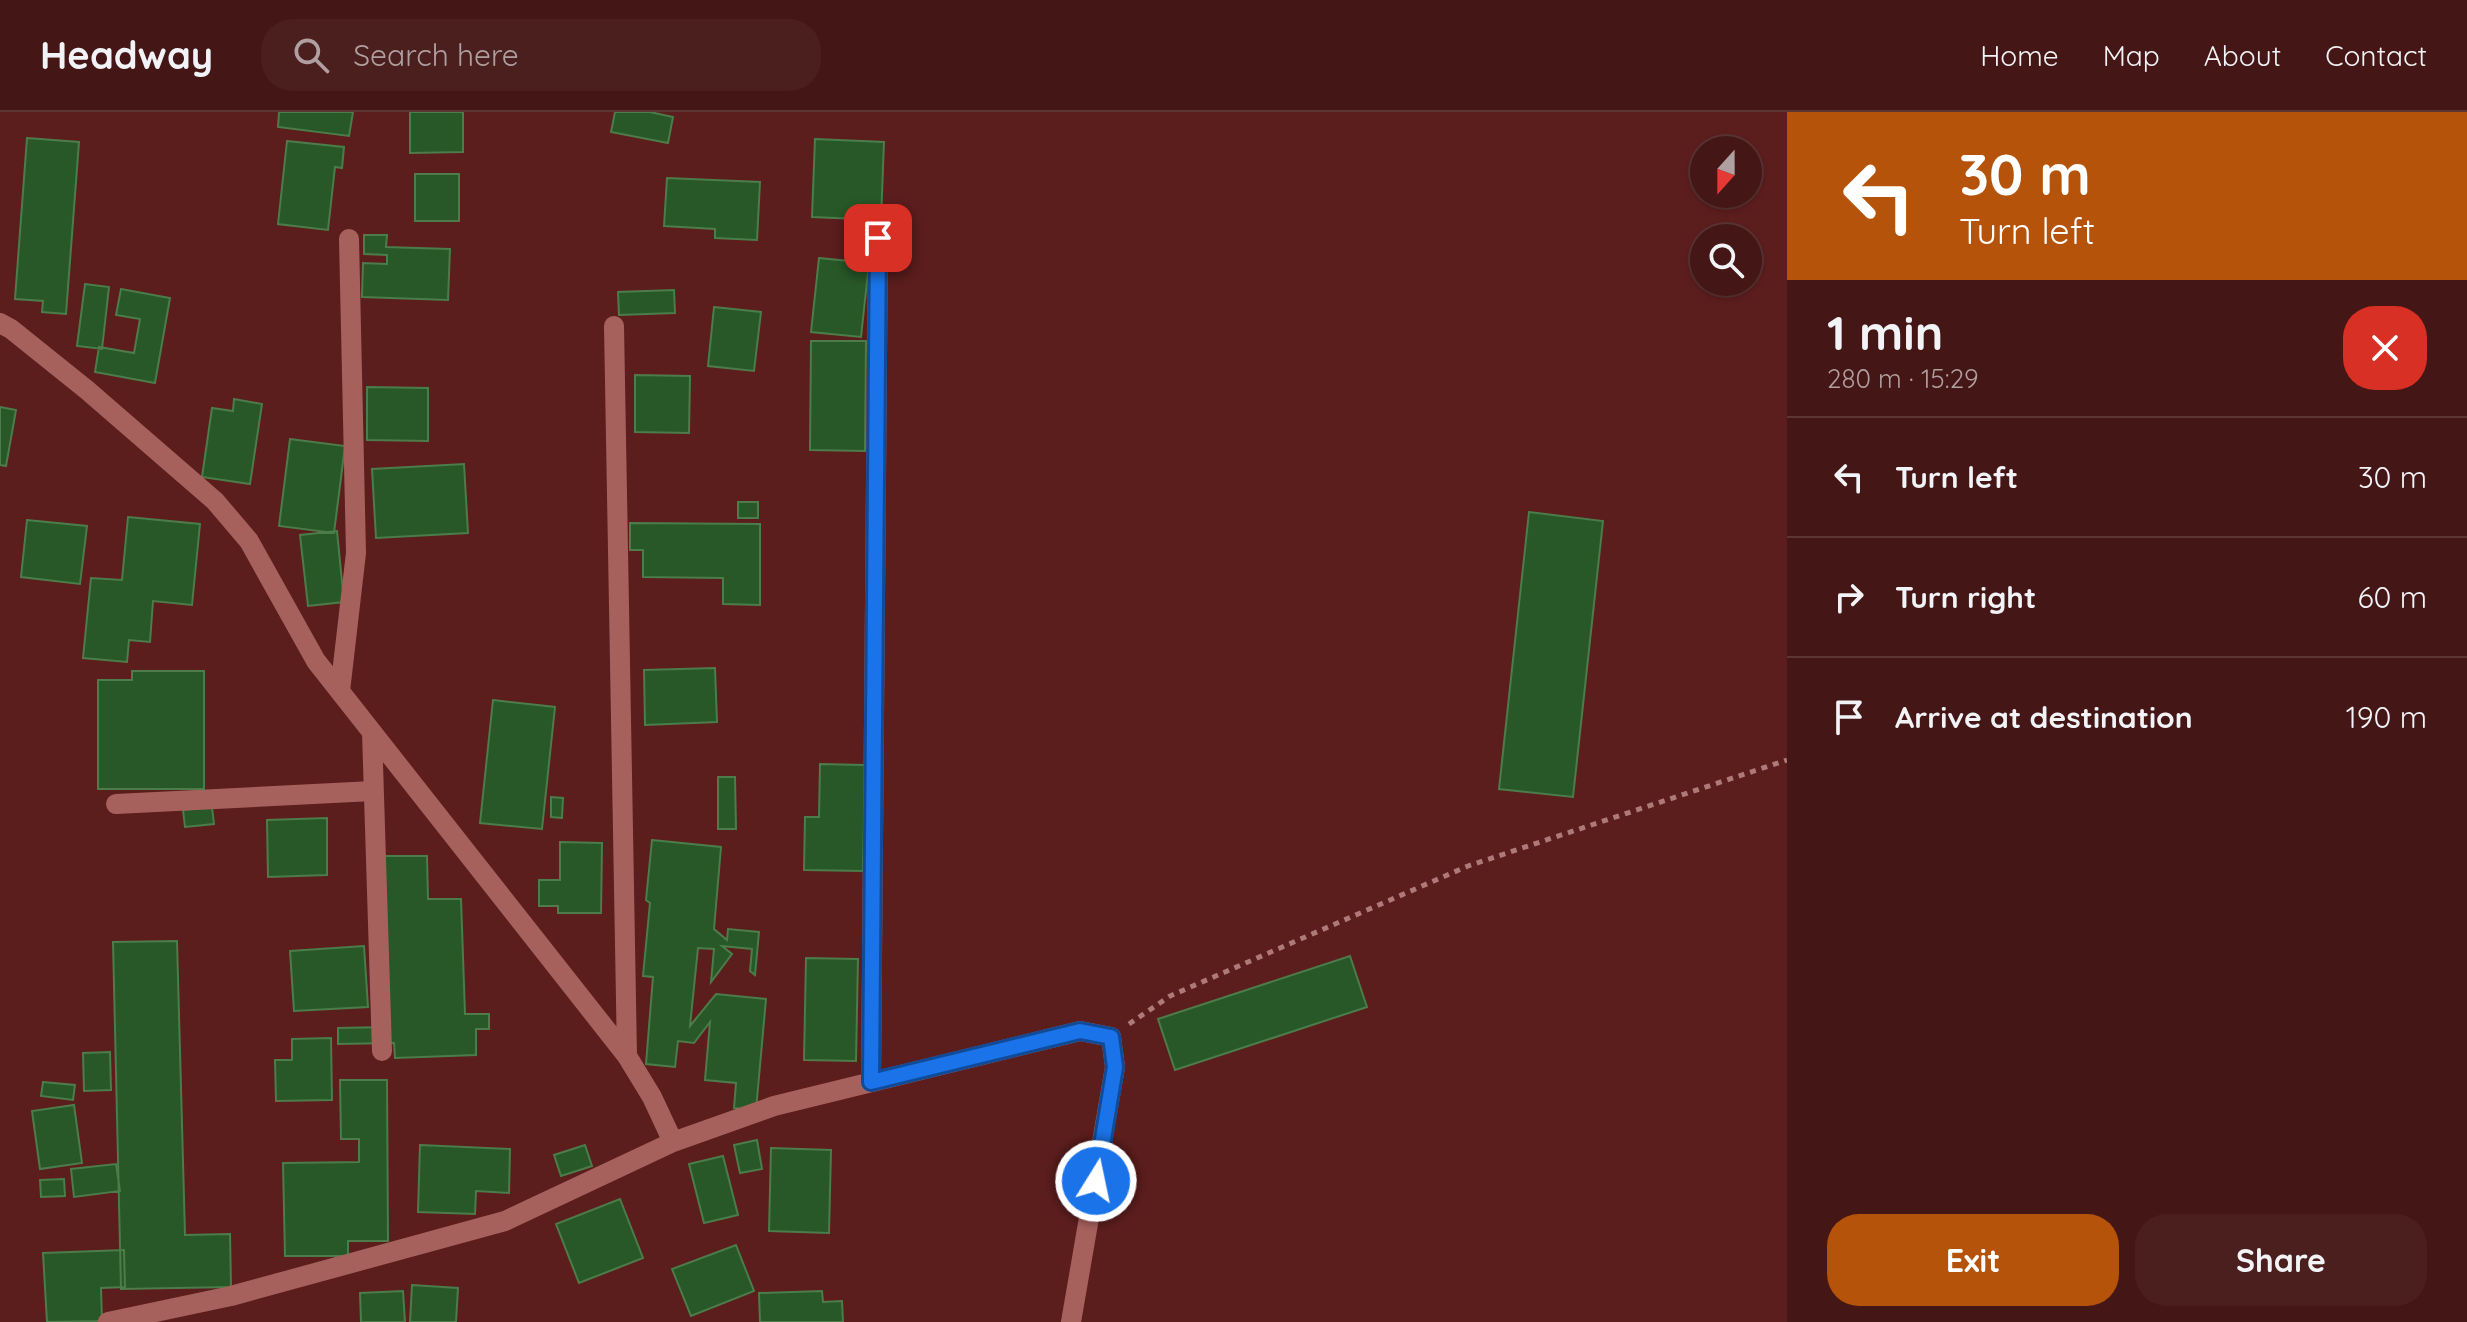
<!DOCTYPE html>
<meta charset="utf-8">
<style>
body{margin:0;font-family:Quicksand,sans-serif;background:#4c1f1f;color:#f1f3f6;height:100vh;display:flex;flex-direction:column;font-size:30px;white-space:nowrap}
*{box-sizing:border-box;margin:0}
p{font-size:26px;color:#b09fa1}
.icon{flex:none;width:44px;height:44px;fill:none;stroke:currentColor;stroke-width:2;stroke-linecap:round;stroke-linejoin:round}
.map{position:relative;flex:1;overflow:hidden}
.drawer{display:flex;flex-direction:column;background:#451616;width:680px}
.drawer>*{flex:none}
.top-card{background:#b45309;color:#fff;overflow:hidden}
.needle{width:52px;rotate:201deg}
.controls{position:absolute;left:1690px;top:24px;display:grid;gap:16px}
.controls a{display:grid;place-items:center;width:72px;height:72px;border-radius:50%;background:#451616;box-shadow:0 2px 6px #0004,0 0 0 2px #5d3535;font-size:40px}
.pin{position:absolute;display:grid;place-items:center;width:68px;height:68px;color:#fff;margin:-34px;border-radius:16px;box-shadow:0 4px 12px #0006}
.me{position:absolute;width:88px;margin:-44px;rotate:10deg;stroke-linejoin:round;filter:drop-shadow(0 0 6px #0008)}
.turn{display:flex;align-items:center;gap:28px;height:168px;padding:0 40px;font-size:36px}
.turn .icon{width:104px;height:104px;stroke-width:2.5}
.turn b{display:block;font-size:56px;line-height:68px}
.round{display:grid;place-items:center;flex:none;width:84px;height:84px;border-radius:32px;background:#4c1f1f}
.overview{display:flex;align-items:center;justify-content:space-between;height:136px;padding:0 40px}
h1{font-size:48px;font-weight:700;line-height:60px}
.button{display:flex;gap:16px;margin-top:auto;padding:16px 40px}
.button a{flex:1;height:92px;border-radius:32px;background:#b45309;color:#fff;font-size:32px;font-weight:700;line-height:92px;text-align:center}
.button a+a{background:#4c1f1f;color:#f1f3f6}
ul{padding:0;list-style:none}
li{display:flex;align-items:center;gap:24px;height:120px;padding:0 40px;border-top:2px solid #5d3535}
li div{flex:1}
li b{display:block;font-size:30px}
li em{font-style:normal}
header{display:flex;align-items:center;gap:48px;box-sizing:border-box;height:112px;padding:0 40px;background:#451616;border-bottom:2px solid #5d3535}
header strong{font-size:38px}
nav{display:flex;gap:44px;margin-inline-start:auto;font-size:28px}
.search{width:560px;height:72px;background:#4c1f1f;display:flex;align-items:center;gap:20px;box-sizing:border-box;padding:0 28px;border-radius:32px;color:#b09fa1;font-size:30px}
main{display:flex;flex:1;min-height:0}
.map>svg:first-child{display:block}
.building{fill:#285828;stroke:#4b7c4a;stroke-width:2}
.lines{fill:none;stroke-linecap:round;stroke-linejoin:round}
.path{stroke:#ae7a79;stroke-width:5;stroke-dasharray:6 6;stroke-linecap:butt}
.minor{stroke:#a7615d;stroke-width:20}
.route-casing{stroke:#114b97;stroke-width:20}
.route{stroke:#1a73e8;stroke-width:14}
</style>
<header>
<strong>Headway</strong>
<div class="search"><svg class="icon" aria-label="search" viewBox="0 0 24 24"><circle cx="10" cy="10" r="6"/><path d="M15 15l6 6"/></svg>Search here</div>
<nav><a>Home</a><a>Map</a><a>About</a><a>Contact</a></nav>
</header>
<main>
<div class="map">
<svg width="1787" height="1210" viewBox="0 0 1787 1210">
<rect width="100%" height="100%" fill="#5c1d1d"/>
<path class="building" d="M279,0H353L349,24L278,15Z
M410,0H463V40L410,41Z
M615,0H650L673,5L668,31L611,20Z
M27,26L79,30L66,202L42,200L43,189L15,187Z
M815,27L884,30L881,108L812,105Z
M287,29L344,35L342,56L335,55L328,118L278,112Z
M415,62H459V109H415Z
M667,66L760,70L757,128L715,126V117L664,114Z
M364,123H387L386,135L450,137L448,188L362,185L363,151L387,152V143L364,142Z
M819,146L869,151L861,225L811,220Z
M85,172L109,175L102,237L77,234Z
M121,177L170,186L155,271L95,260L99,235L134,241L140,207L116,203Z
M674,178L675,201L619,203L618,180Z
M714,195L761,200L754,259L708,254Z
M811,229H866L865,339L810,338Z
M635,263L690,264L689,321L635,320Z
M367,275L428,276V329L367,328Z
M234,287L262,292L250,372L202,365L212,296L233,299Z
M0,295L16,298L6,354L0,353Z
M290,327L345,334L334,421L279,414Z
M464,352L468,421L376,426L372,357Z
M738,390H758V406H738Z
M1529,400L1603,409L1573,685L1499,677Z
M128,405L200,412L192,493L153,489L150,530L129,528L127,550L83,546L91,466L122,468Z
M27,408L87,414L80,472L21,465Z
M630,411L760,412V493L723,492V466L643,465V438H630Z
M337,419L344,490L308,494L300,423Z
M715,556L717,610L645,613L644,558Z
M132,559H204V677H98V568H132Z
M493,588L555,595L542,717L480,711Z
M820,652L865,653L863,759L804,758L805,705H819Z
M718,665H735L736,717H718Z
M551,685L563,686L562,706L551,705Z
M212,695L214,712L185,715L183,698Z
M327,706V763L268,765L267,708Z
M652,728L721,735L714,817L727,828L728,817L759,820L755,863L750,859L752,837L722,834L732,842L711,870L714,837L698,836L690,914L716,882L766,887L756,998L734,996L736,971L705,968L710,910L694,931L678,929L675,955L646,952L653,865L643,864L650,791L646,788Z
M560,730L602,731L601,801H558V794H539V768H560Z
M383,744H427L428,787H461L465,902H489V917H476V943L395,946L394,931L338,932V916L388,915Z
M177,829L185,1123L230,1122L231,1175L121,1177L113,830Z
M364,834L368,895L294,899L290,839Z
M1350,844L1367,895L1175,958L1158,907Z
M806,846L858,847L856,949L804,948Z
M331,926L332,988L276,989L275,948H292V927Z
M110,940L111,978L84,979L83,941Z
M340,968H387L388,1129H348V1144H285L283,1051L359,1050V1027H341Z
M43,970L75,973L73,988L41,984Z
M74,993L82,1051L40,1057L32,999Z
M757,1028L762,1057L740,1061L734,1033Z
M420,1033L510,1037L509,1081L476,1079L475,1102L418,1100Z
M585,1033L592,1054L561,1064L554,1043Z
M771,1036L831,1038L829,1121L769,1119Z
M723,1044L738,1103L704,1111L689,1052Z
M116,1052L120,1079L74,1085L71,1057Z
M64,1067L65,1084L41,1085L40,1068Z
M620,1087L643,1146L579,1171L556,1112Z
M736,1133L754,1179L691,1204L672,1157Z
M124,1138L125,1175L101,1176L102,1209L47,1210L43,1141Z
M412,1173L458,1176L456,1210H410Z
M403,1179L405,1210H361L360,1181Z
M822,1179L823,1190L842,1189L843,1210H760L759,1181Z"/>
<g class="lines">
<path class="path" d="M1129,912L1170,884L1468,754L1787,648"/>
<path class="minor" d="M0,211L11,217L87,278L215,389L249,429L316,549L627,944L652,985L673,1030L505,1109L231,1184L108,1210
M614,214L627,944
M340,579L356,441L349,127
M372,620L382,939
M116,692L373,679
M871,970L878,126
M673,1030L774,994L1080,919L1111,925L1115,955L1071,1210"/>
</g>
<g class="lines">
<g class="route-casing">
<path id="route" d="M878,126L871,970L1080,919L1111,925L1115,955L1096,1069"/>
</g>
<use href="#route" class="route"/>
</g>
</svg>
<div class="controls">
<a><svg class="needle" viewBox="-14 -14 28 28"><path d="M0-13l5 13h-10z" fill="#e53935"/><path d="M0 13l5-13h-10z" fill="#b09fa1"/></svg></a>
<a><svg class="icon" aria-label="search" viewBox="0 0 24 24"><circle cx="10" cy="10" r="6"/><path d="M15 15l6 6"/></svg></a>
</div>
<div class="pin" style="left:878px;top:126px;background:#d93025"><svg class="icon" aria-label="arrive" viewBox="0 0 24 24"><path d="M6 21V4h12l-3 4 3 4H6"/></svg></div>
<svg class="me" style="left:1096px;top:1069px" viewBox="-20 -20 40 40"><circle r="17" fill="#1a73e8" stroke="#fff" stroke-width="3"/><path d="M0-11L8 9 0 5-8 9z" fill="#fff"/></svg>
</div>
<section class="drawer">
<div class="top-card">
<div class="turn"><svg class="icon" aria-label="left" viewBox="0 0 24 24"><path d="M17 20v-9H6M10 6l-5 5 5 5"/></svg><div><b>30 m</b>Turn left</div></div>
</div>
<div class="overview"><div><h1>1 min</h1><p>280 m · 15:29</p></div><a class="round" style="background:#d93025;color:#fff"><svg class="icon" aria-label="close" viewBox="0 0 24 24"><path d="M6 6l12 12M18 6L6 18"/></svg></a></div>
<ul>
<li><svg class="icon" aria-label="left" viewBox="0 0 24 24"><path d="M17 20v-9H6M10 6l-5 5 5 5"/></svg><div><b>Turn left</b></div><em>30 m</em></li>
<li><svg class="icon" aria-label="right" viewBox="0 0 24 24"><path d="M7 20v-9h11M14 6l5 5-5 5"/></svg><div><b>Turn right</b></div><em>60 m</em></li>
<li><svg class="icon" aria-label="arrive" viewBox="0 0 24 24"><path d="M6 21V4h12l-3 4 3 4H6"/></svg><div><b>Arrive at destination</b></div><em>190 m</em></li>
</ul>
<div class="button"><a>Exit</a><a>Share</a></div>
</section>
</main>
